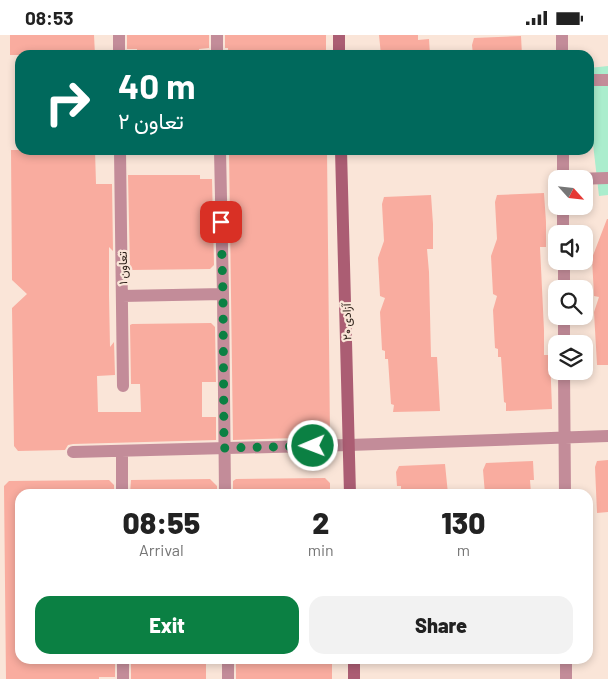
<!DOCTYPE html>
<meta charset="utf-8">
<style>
body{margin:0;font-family:Barlow,Vazirmatn,sans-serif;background:#f2f2f2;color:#222;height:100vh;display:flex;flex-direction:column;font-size:19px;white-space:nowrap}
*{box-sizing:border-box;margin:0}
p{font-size:16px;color:#767676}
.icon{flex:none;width:28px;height:28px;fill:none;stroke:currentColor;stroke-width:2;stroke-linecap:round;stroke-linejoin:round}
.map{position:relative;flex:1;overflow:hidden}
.side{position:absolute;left:15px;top:454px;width:578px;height:175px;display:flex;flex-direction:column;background:#fff;border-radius:15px;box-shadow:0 2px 8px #0003}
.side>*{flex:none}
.guide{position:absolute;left:15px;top:15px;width:579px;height:105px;border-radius:15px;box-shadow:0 2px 8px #0003;background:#00695c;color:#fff;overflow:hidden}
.needle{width:32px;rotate:117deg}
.controls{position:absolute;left:548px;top:135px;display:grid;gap:10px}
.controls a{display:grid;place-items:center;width:45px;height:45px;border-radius:10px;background:#fff;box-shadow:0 2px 8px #0003;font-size:25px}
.pin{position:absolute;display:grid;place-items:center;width:42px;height:42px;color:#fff;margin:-21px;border-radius:10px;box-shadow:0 2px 8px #0006}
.me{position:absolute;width:55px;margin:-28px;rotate:269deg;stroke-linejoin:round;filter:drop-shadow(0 0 4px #0008)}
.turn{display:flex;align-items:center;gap:18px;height:105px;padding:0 20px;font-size:22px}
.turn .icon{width:65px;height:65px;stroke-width:2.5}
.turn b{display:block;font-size:35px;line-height:42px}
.eta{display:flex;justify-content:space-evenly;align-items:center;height:85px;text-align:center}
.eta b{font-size:30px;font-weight:800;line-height:35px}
.cta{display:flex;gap:10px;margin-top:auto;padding:10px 20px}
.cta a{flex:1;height:58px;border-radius:15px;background:#0b8043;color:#fff;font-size:20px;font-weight:800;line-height:58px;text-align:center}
.cta a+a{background:#f2f2f2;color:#222}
.status{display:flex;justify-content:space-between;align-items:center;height:35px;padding:0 25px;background:#fff;direction:ltr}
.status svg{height:14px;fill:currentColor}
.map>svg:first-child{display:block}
.green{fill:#abedcd}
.building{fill:#f9ac9f}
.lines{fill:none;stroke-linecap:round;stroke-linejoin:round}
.street{stroke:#c38c99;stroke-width:12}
.secondary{stroke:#ab5d73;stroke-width:12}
.route{stroke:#0b8043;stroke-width:9;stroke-dasharray:0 16.2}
.labels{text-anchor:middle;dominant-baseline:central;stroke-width:4.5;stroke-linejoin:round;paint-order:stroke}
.street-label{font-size:12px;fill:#291d15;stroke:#fae5d8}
</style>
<div class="status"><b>08:53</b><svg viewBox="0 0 49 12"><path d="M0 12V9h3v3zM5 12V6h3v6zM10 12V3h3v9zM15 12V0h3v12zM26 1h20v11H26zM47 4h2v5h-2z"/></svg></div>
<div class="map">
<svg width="608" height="644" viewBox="0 0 608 644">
<rect width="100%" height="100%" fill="#fae5d8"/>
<path class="green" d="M608,31V160L599,161L589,74V33Z"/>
<path class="building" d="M10,0H94L95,20H10Z
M127,0H209V13L199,14V20H137V14H127Z
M225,0H326V20H228V13H225Z
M379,0H418V5L429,4L430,20H381Z
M521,1L522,20H473L472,10L474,3Z
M11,115H95L96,149H112L113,216L109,212V260L110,312L114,307L115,340L97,341L98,377H141L140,349H131L130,290L132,289L211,288L215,292L216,347H202V382H216V405L73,409L68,410L65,415L18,416L14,411L12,273L27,259L12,245Z
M229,115H327L330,402L233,405Z
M128,140H200V144H212L214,230L210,234L131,235L130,233Z
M544,158L546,187V212H540L544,295V320H550L552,374L506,376V368L504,367L501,322H498V314L495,313L493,275L497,261L493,259L491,221L497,204L495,167L497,160Z
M431,160L433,189V214H427L429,237L431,322H437L440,376L393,377L394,370L391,369L388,324H385V316L382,315L380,277L385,263L380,261L378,223L384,206L382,169L384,162Z
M607,184H608V330H597L594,277L599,262L594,261L592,223Z
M608,425V477L597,478L595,432L597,426Z
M533,426L534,445H530L531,459H485L483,435L486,428Z
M445,429L448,459H401V451H397L396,437L399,431Z
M325,443L330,448V459H233V446L236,444Z
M210,444L217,451V459H130L131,445Z
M109,445L114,450V459H20V624H115V642H99V644H6L4,451L9,446Z
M131,624H206V644H131Z
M236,624H332V644H236Z"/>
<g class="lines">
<path class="street" d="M119,0V20
M217,0V20
M562,0V20
M589,45H608
M120,115L123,351
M220,115L223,259L225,459
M563,115V144
M575,144L608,143
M563,171V199
M564,226V254
M122,261L223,259
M564,281V309
M564,336L565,459
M122,416V459
M73,417L349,410L608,401
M123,624V644
M228,624V644
M566,624V644"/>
<path class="secondary" d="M339,0V20
M341,115L350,459
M354,624V644"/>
</g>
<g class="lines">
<path class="route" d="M221,187L223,260L224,413L313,411"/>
</g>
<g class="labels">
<g class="street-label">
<text transform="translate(122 233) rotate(-91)">تعاون ۱</text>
<text transform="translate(346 287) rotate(-91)">آزادی ۲۰</text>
</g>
</g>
</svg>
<div class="controls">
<a><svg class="needle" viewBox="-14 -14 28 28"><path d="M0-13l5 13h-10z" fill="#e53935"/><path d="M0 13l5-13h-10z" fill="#767676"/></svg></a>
<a><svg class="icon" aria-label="sound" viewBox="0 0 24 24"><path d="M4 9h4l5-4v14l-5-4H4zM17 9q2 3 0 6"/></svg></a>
<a><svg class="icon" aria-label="search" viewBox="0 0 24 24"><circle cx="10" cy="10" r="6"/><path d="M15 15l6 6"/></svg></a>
<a><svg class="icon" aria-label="layers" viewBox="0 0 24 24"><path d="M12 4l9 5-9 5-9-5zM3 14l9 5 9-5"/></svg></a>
</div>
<div class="pin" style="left:221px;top:187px;background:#d93025"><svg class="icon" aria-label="arrive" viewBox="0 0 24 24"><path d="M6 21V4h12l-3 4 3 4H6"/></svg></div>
<svg class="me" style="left:313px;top:411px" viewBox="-20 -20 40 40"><circle r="17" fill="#0b8043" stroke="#fff" stroke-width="3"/><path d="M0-11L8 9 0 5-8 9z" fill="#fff"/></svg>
<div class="guide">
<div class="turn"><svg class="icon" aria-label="right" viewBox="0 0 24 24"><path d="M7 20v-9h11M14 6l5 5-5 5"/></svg><div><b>40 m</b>تعاون ۲</div></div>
</div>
<section class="side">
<div class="eta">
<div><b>08:55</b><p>Arrival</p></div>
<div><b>2</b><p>min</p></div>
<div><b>130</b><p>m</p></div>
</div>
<div class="cta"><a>Exit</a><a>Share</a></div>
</section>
</div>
